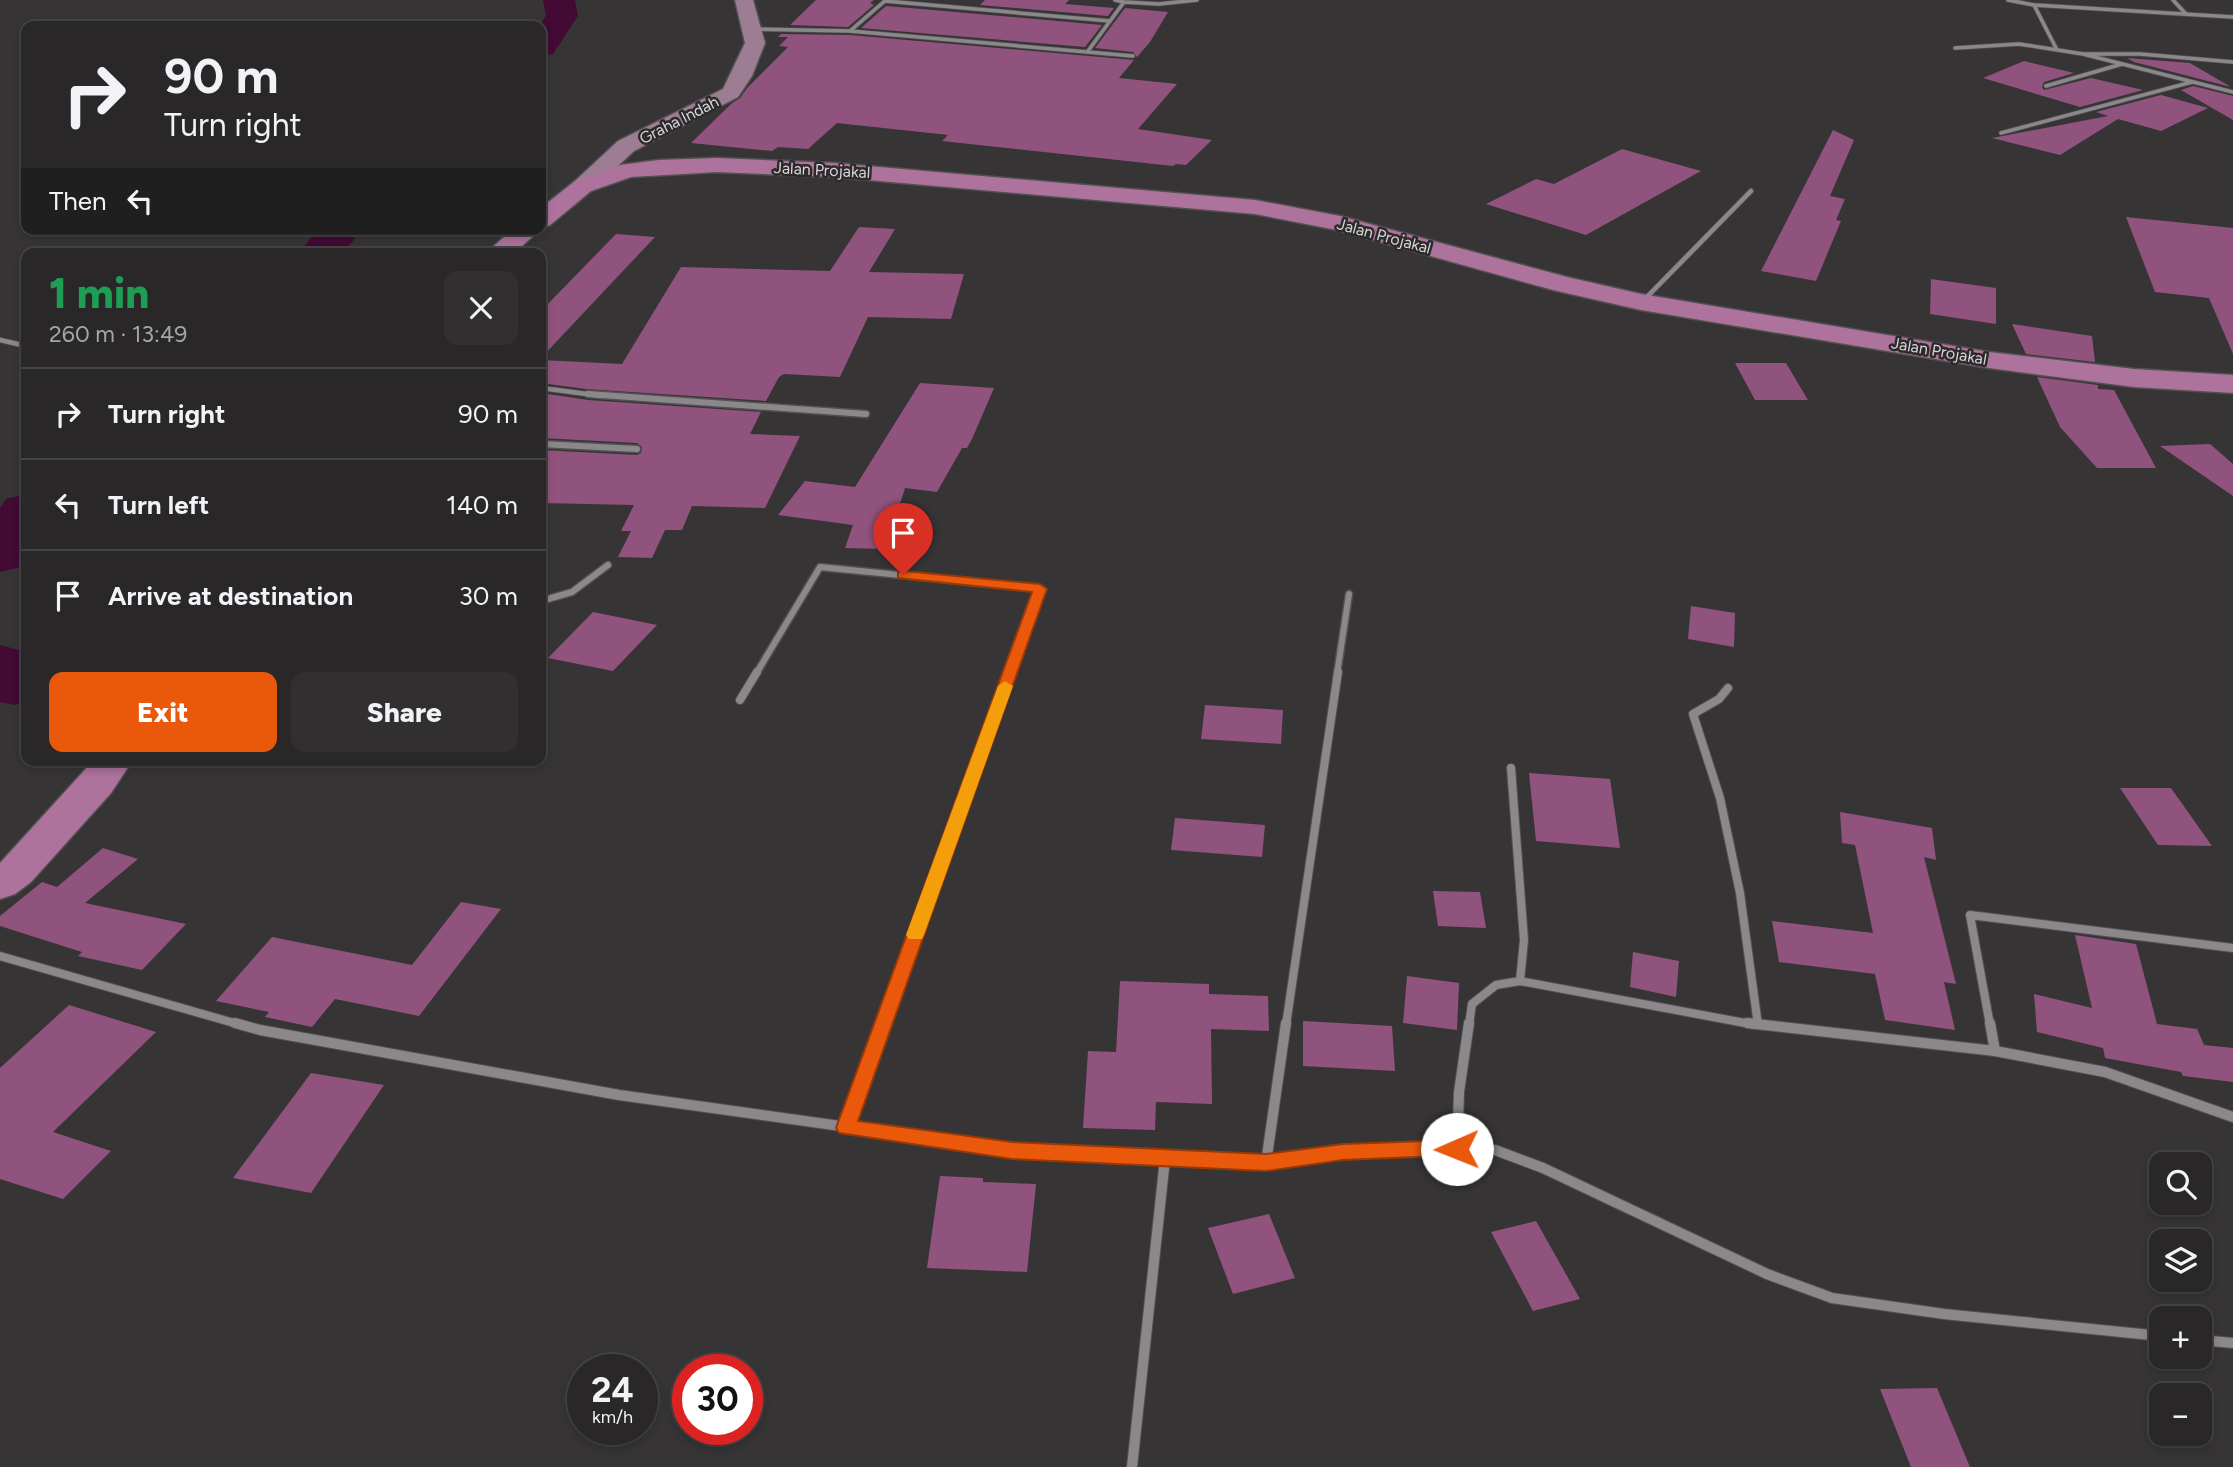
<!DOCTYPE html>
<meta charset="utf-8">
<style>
body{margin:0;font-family:Figtree,sans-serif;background:#312f30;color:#f1f3f6;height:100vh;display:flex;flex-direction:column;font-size:26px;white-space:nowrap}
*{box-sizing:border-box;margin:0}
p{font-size:23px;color:#a5a5a8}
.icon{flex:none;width:38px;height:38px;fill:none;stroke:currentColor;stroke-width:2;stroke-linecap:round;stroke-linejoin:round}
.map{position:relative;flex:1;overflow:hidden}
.drawer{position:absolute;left:21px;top:248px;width:525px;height:518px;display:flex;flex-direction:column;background:#292728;border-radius:14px;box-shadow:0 4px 10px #0003,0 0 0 2px #454445}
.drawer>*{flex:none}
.top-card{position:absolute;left:21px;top:21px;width:525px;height:214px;border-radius:14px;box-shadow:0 4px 10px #0003,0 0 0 2px #454445;background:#292728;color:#f1f3f6;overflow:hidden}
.controls{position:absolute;left:2149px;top:1152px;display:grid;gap:14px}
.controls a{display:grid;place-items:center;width:63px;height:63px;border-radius:14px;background:#292728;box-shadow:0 4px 10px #0003,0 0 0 2px #454445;font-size:35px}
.speed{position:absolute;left:567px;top:1354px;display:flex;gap:14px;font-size:35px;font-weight:700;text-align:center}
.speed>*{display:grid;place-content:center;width:91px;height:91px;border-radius:50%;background:#292728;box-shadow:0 4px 10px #0003,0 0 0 2px #454445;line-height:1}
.speed small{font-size:18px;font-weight:400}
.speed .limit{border:10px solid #d22;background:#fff;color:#111}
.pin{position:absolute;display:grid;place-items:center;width:60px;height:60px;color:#fff;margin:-72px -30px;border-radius:50% 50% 50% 0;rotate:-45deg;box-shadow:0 0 7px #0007}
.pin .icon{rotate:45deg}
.me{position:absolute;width:77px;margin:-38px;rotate:269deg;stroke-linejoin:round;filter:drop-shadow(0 0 5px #0008)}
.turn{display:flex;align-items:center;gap:24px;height:147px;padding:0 28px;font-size:32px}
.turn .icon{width:91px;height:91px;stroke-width:2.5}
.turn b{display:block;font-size:49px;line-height:60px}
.then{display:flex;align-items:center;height:66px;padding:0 28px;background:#0003;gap:14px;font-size:26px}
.round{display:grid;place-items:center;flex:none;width:74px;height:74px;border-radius:14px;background:#312f30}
.overview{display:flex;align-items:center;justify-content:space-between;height:119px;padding:0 28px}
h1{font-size:42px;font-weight:800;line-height:52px;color:#1e9e55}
.cta{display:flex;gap:14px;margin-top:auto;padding:14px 28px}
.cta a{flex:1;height:80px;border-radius:14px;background:#ea580c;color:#fff;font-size:28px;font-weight:800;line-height:80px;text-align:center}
.cta a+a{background:#312f30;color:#f1f3f6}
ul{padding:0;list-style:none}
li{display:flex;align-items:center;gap:21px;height:91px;padding:0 28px;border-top:2px solid #454445}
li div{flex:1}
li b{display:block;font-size:26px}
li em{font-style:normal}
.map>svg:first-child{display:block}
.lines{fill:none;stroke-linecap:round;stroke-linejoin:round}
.river{fill:#420a35;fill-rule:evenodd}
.building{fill:#90537e}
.street-far4-casing{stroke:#535051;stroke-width:5}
.street-far3-casing{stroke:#535051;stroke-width:6}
.street-far2-casing{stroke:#535051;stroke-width:9}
.street-far1-casing{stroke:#535051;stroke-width:10}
.street-casing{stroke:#535051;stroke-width:12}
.secondary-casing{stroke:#535051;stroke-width:3}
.primary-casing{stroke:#535051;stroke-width:3}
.street-far4{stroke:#8b878a;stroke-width:3.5}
.street-far3{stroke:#8b878a;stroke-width:4.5}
.street-far2{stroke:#8b878a;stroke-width:6}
.street-far1{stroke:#8b878a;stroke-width:8}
.street{stroke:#8b878a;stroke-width:10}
.secondary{fill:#9c7d93;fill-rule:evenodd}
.primary{fill:#ad739c;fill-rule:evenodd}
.route{fill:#ea580c;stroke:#983908;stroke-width:2}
.slow{fill:#f59e0b}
.labels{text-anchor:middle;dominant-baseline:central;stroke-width:5;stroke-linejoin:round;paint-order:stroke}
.far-street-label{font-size:16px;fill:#d7d6d7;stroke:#2d2a2c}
</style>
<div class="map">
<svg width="2233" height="1467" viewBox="0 0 2233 1467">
<rect width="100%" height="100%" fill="#373436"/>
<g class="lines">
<path class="river" d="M543,0H575L578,16L553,54L541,57V26H539L546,16Z
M318,229H362L343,254H298Z
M26,494V559L21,567L0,572V508L6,499Z
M0,645L22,651L26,656V702L15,705L0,702Z"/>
</g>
<path class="building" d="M816,0H874L870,3L874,5L848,27L790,25Z
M985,0H1069L1065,4L1114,8L1108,16L980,5Z
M886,6L922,9L1102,25L1085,47L861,28Z
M1125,8L1168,12L1150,42L1137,57L1133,52L1095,48Z
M781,34L850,35L1134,60L1119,78L1177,84L1138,129L1212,140L1186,165L1176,164L1173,166L942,141L948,135L837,123L808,149L778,147L772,151L691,143L731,104L740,98L748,87L788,47L779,46L788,37H778Z
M2127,58L2190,63L2231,87L2134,62Z
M2024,61L2074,73L2044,82L2042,87L2044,90L2091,78L2143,90L2080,107L1983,78Z
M2193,86L2233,96V120L2181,90Z
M2161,95L2208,108L2161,131L2118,119L2060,155L1992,138L2108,116L2096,112Z
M1833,130L1854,140L1830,196L1845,199L1836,220L1841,221L1816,281L1761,271Z
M1622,149L1701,171L1586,235L1486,204L1536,179L1554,184Z
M2126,217L2233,228V354L2209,298L2155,292Z
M859,227L895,229L869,272L964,274L951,319L868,317L840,377L784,374L779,377L766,401L586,389L541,383V360L622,364L681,267L830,271Z
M616,234L655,237L541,358V311Z
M1931,279L1996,288V324L1930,314Z
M2012,324L2092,336L2095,362L2026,354Z
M1735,363H1786L1808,400H1755Z
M2037,377L2098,385V389L2114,390L2156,468H2097L2060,427Z
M920,383L994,388L972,439L967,448H962L937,492L905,488L886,549L845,548L853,525L778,515L805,481L855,487Z
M541,393L588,400L761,412L750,434L800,436L765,508L692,506L682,530H665L652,558L618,557L631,531H621L634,505L541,503V450L637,455L641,453L642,447L637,443L541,438Z
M2210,444L2233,464V496L2160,446Z
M1691,606L1735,613L1734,647L1688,639Z
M593,612L657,625L613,671L548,658Z
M1205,705L1283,710L1281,744L1201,739Z
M1529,773L1610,779L1620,848L1536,841Z
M2120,788H2171L2212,846L2158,845Z
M1840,812L1932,828L1936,860L1924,857L1956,984L1944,982L1955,1030L1885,1020L1875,974L1779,962L1772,921L1873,933L1855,845L1842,843Z
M1175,818L1265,825L1262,857L1171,850Z
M103,848L138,859L85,903L186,924L142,970L78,956L82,952L0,926V916L42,882L57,887Z
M1433,891L1480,892L1486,928L1438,926Z
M461,902L501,909L419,1016L335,999L312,1027L265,1017L269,1012L216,1001L272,937L412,965Z
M2075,935L2136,944L2157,1024L2197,1029L2204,1045L2233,1048V1082L2183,1076L2181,1072L2105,1058L2103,1048L2037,1032L2034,994L2092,1008Z
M1633,952L1679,961L1676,997L1630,987Z
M1407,976L1459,983L1457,1030L1403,1023Z
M1120,981L1209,984V994L1268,996L1269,1031L1211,1029L1212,1104L1156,1102L1155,1130L1083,1128L1088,1051L1116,1052Z
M69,1005L156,1032L53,1132L111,1151L63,1199L0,1179V1068Z
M1303,1021L1392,1026L1395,1071L1303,1066Z
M311,1073L384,1085L311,1193L233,1178Z
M940,1176L983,1178V1182L1036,1184L1027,1272L927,1268Z
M1269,1214L1295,1278L1233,1294L1208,1228Z
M1536,1221L1580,1299L1533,1311L1491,1232Z
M1937,1388L1970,1467H1911L1880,1389Z"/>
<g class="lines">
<g class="street-far4-casing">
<path id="street-far4" d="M2008,0L2034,5L2233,17
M2173,0L2186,14
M885,1L1110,21
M1124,2L1159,4L1197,0
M2034,5L2056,48
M753,29L850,31L1133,56
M850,31L886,0
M1955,48L2019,44L2083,54
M1088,51L1124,2L1115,0
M2233,62L2140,54H2083L2233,92
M2046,86L2122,64
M2001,133L2192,82"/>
</g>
<g class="street-far3-casing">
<path id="street-far3" d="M1642,302L1751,191
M0,340L26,346
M541,388L602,396"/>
</g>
<g class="street-far2-casing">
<path id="street-far2" d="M588,394L866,414
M541,444L637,449
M541,601L572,592L608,565
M756,674L820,567L1040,589L1009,674
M1337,674L1349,594"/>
</g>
<g class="street-far1-casing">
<path id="street-far1" d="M1728,688L1719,699L1693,714L1720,798L1740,893L1758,1025
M740,700L757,672
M1511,768L1524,940L1520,981
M0,956L241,1025
M883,1025L1010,672
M1286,1025L1338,672
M1469,1025L1472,1004L1496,985L1520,981L1756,1025
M1990,1025L1970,915L2233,948"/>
</g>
<g class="street-casing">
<path id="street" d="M235,1023L260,1030L619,1095L1012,1150L1266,1163L1286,1023
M1469,1023L1459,1092L1457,1149L1495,1150L1543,1168L1767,1274L1832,1298L1944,1314L2161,1336
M1747,1023L1995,1051L2105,1072L2233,1117
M1990,1023L1995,1051
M846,1127L884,1023
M1266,1163L1343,1152L1457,1149
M2200,1340L2233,1343
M1132,1467L1165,1159"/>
</g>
<g class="secondary-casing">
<path id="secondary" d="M735,0H753L765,43L752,76L738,97L634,151L591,191H575L571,186L575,181L618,141L723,89L745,43Z"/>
</g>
<g class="primary-casing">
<path id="primary" d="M717,158L834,163L1255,200L1340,216L1567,277L1641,294L1989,352L2134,369L2233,375V393L2134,387L1989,368L1641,310L1553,290L1337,230L1255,214L834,177L717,172L631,177L591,191L550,225L541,227V208L575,181L620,165L659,160Z
M513,229H541L513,254H485Z
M93,761H132L111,793L31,882L15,894L0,899V863Z"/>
</g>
<use href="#street-far4" class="street-far4"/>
<use href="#street-far3" class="street-far3"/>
<use href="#street-far2" class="street-far2"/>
<use href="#street-far1" class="street-far1"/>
<use href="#street" class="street"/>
<use href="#secondary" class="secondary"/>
<use href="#primary" class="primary"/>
</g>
<path class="route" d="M903,571L1040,584L1047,589L858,1121L1012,1142L1266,1154L1343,1144L1457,1140L1465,1143L1468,1149L1465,1155L1343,1160L1266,1171L1012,1159L839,1133L836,1128L1032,592L898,578V572Z"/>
<path class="slow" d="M1005,681L1013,686L924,935L922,939H909L906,935L998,686Z"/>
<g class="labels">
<g class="far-street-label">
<text transform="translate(679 120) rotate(-27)">Graha Indah</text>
<text transform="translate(822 170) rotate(3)">Jalan Projakal</text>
<text transform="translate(1384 236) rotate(15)">Jalan Projakal</text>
<text transform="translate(1939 351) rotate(10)">Jalan Projakal</text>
</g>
</g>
</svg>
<div class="controls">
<a><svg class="icon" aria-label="search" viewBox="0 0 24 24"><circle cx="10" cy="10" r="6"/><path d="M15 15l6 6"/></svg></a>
<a><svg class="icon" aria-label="layers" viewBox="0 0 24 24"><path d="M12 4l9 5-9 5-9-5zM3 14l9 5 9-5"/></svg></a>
<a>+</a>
<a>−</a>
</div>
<div class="speed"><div>24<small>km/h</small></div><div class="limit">30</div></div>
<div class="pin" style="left:903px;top:575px;background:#d93025"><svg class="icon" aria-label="arrive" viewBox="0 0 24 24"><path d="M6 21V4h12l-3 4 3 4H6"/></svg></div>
<svg class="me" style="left:1457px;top:1149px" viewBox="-20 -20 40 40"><circle r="19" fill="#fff"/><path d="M0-13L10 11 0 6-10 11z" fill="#ea580c"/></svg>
<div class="top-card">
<div class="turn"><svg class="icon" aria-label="right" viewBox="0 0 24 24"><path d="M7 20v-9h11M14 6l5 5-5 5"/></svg><div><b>90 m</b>Turn right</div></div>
<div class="then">Then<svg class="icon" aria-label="left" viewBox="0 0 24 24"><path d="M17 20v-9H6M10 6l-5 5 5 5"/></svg></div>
</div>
<section class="drawer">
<div class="overview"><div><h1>1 min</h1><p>260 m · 13:49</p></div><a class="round"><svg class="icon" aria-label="close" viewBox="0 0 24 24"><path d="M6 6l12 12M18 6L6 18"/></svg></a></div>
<ul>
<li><svg class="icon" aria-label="right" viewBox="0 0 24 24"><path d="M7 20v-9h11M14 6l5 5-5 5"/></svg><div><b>Turn right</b></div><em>90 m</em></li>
<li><svg class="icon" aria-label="left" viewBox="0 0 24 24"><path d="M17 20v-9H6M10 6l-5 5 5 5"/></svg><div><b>Turn left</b></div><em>140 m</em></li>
<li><svg class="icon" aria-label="arrive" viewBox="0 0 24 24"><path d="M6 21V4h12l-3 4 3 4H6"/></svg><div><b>Arrive at destination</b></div><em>30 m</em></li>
</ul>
<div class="cta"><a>Exit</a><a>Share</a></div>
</section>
</div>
